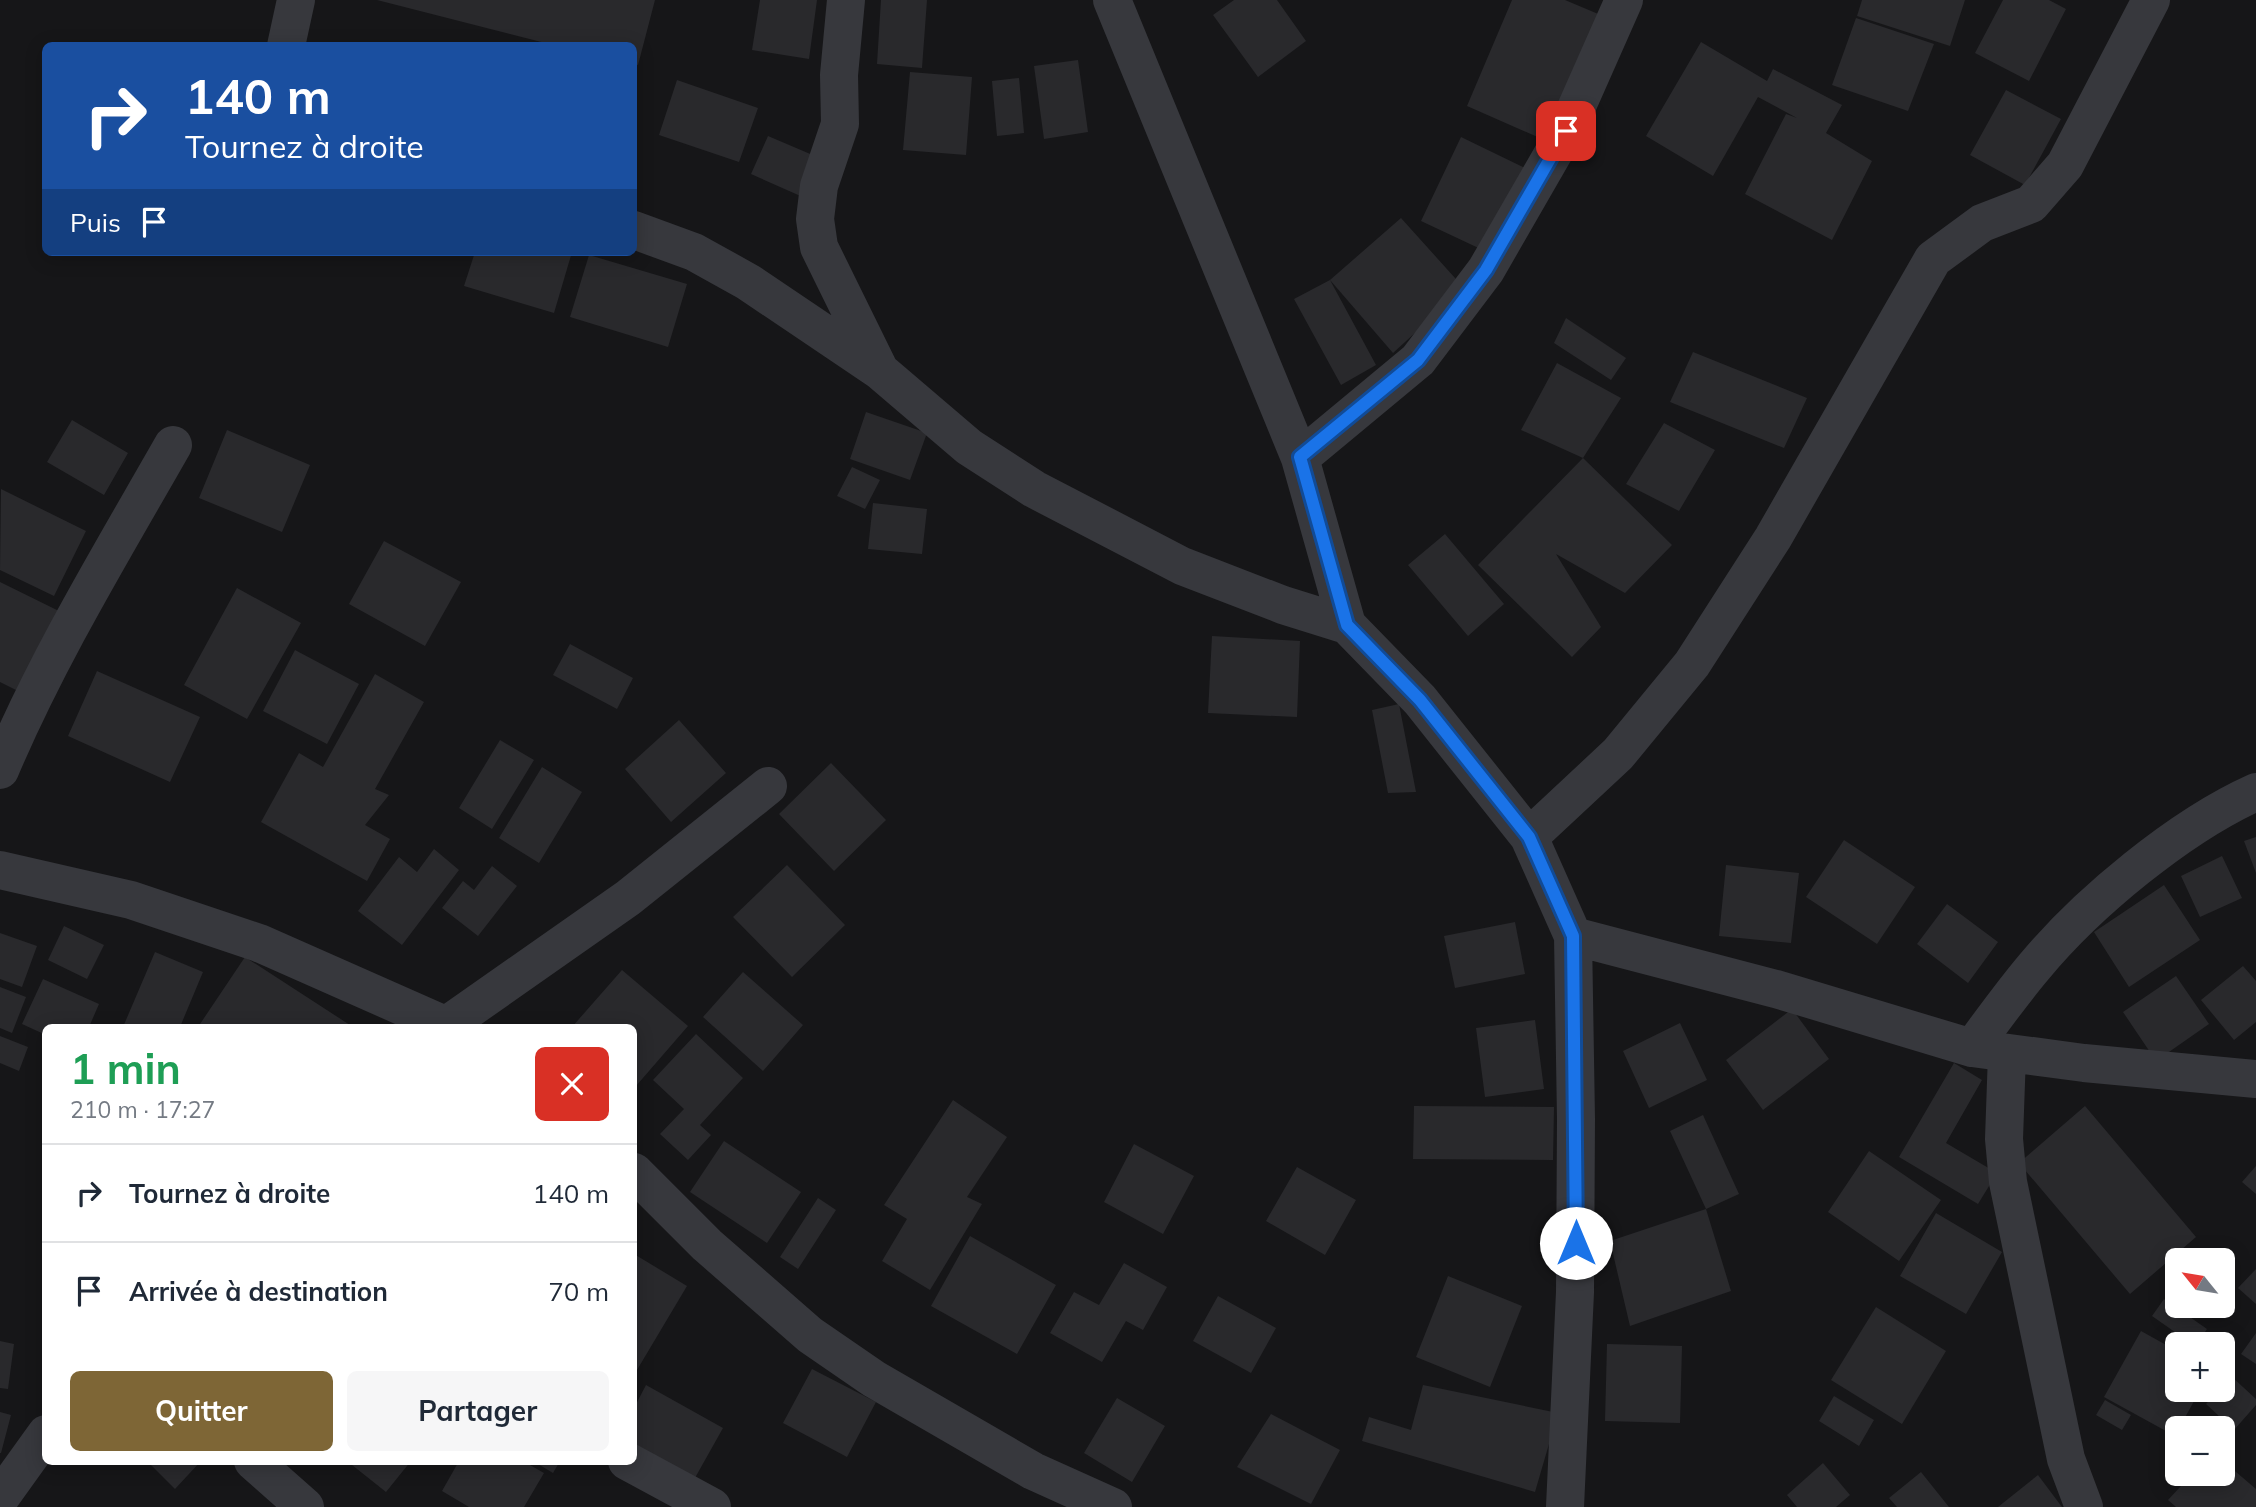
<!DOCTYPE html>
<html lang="fr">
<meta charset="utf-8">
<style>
body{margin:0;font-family:Mulish,sans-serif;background:#f6f6f7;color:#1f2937;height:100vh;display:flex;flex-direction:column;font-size:26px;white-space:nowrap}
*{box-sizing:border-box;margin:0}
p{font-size:23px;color:#747a83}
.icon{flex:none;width:38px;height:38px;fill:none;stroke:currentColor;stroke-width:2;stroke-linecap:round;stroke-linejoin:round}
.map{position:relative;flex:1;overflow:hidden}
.panel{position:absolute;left:42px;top:1024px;width:595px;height:441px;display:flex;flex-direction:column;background:#fff;border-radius:10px;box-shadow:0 4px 18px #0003}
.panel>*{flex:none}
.banner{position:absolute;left:42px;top:42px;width:595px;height:214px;border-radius:10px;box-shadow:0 4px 18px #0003;background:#1a4fa0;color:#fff;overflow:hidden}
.needle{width:46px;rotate:300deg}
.fabs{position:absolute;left:2165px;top:1248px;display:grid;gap:14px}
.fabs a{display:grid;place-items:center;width:70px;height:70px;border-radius:10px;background:#fff;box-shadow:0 4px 18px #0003;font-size:35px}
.pin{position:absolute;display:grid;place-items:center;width:60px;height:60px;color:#fff;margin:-30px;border-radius:14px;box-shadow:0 4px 10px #0006}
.me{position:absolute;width:77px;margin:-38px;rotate:0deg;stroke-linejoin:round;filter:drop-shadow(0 0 5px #0008)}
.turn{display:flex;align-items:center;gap:24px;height:147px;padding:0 28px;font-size:32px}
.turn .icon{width:91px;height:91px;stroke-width:2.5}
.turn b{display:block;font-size:49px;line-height:60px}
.then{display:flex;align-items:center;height:66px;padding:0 28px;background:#0003;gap:14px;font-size:26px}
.round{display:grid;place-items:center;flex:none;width:74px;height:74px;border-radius:10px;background:#f6f6f7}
.summary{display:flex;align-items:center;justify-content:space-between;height:119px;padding:0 28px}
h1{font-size:42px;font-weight:700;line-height:52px;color:#1e9e55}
.cta{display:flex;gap:14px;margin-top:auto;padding:14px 28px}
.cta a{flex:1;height:80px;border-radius:10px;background:#7e6636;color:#fff;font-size:28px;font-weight:700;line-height:80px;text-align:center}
.cta a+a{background:#f6f6f7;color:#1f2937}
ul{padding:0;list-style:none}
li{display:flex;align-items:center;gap:21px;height:98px;padding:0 28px;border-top:2px solid #e0e1e3}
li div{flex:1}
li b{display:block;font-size:26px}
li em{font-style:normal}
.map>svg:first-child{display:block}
.building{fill:#29292c}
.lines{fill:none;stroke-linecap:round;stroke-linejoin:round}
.minor{stroke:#37383d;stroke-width:38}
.route-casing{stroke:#114b97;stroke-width:18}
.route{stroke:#1a73e8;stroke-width:12}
</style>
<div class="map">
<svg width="2256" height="1507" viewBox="0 0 2256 1507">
<rect width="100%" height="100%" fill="#161618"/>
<path class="building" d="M377,0H655L638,65L634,64V46H557Z
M760,0H817L809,59L752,50Z
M881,0H927L922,68L877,64Z
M1234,0H1277L1306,41L1258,77L1213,15Z
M1512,0H1565L1603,16L1549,142L1467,106Z
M1862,0H1965L1950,46L1857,16Z
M2003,0H2049L2066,9L2029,81L1975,53Z
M1856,18L1934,44L1908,111L1832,85Z
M1701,42L1767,81L1773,69L1842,105L1826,133L1872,161L1832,240L1745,194L1786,114L1797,118L1758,97L1713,176L1646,136Z
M1078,60L1088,132L1044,139L1034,66Z
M910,72L972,77L966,155L903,150Z
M1019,78L1024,133L997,136L992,81Z
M677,80L758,108L739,162L659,135Z
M2006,90L2061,119L2025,185L1970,155Z
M768,136L822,159L805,198L751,174Z
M1461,137L1527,169L1487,252L1421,221Z
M1401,218L1464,288L1393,353L1330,280L1376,365L1341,385L1294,299L1330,280Z
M475,252H572L554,313L464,286Z
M589,255L687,284L668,347L570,317Z
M1566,318L1626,358L1611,380L1554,343Z
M1693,352L1807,398L1784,448L1670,402Z
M1557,363L1621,398L1583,458L1521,430Z
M866,412L927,433L910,480L850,459Z
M72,420L128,453L104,495L47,462Z
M1664,423L1715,450L1679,511L1626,484Z
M227,430L310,465L282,532L199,498Z
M1583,458L1672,545L1625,593L1556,554L1601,627L1572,657L1478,565Z
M852,467L880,480L865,509L837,496Z
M1,489L86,531L54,596L0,570Z
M873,503L927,509L922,554L868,549Z
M1445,534L1504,604L1468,636L1408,565Z
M384,541L461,582L425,646L349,604Z
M0,582L63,613L24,694L0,682Z
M237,588L301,623L247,719L184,685Z
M1212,636L1300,641L1297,717L1208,713Z
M570,644L633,678L617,709L553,675Z
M295,650L359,684L327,744L263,711Z
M97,671L200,717L170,782L68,736Z
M375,674L424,702L375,789L389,795L365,825L390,839L367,881L261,822L299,753L323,767Z
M1399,704L1416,792L1388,793L1372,710Z
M679,720L726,773L671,822L625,769Z
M500,740L534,760L492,829L459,808Z
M831,763L886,820L834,871L779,814Z
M542,767L582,792L539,863L499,838Z
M2256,837V873L2244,841Z
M1844,840L1915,887L1877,944L1806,897Z
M434,849L459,870L402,945L358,911L399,857L417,872Z
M2222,856L2242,898L2200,917L2181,876Z
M787,865L845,925L792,977L733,917Z
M1726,865L1799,873L1791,943L1719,936Z
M492,866L517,886L478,936L442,908L463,881L474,890Z
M2164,885L2200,940L2129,987L2094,932Z
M1947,904L1998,942L1968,983L1917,944Z
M1515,922L1525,974L1455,988L1444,936Z
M64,926L104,945L87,979L48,960Z
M0,933L37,946L22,987L0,979Z
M155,952L203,972L180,1027H123Z
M245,957L353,1027H198Z
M2243,966L2256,981V1022L2234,1040L2201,1000Z
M622,970L688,1026L636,1086L634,1084V1027H572Z
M743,972L803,1025L763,1071L703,1017Z
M2176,976L2209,1024L2156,1061L2123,1012Z
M43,979L99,1004L89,1027H46V1035L22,1024Z
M0,987L26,997L12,1033L0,1028Z
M1792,1009L1829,1059L1763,1110L1726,1060Z
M1535,1020L1544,1089L1485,1097L1476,1028Z
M1680,1023L1707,1080L1649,1108L1623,1051Z
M696,1034L743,1078L700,1125L711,1135L688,1160L660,1134L684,1109L653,1080Z
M0,1036L28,1047L19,1071L0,1063Z
M1954,1063L1982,1080L1946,1143L1997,1173L1978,1204L1899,1157Z
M953,1100L1007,1137L967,1197L982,1204L930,1290L882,1261L907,1219L884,1205Z
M1414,1106L1554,1107L1553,1160L1413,1159Z
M2085,1106L2196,1237L2130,1294L2019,1163Z
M1703,1115L1739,1194L1706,1209L1670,1131Z
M724,1141L801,1192L767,1243L690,1192Z
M1134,1144L1194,1176L1163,1234L1104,1202Z
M1869,1151L1941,1200L1899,1261L1828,1212Z
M2256,1166V1194L2242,1182Z
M1297,1167L1356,1200L1325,1255L1266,1221Z
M818,1198L836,1210L798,1269L780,1257Z
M1706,1209L1731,1291L1630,1326L1610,1241Z
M1936,1213L2002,1252L1966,1314L1900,1276Z
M970,1236L1056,1285L1017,1354L931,1306Z
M634,1254L687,1286L634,1375Z
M1124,1263L1167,1287L1143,1330L1126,1321L1102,1362L1050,1333L1074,1292L1099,1305Z
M2256,1269V1304L2238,1288Z
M1448,1276L1522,1306L1490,1387L1416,1357Z
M1218,1296L1276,1328L1251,1373L1193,1341Z
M2164,1299L2207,1329L2197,1344H2192L2152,1316Z
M1876,1307L1946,1351L1902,1424L1831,1380Z
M2141,1331L2177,1351V1390H2200L2175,1436L2104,1397Z
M2256,1333V1364L2241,1354Z
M0,1341L14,1344L8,1389L0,1388Z
M1607,1344L1682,1346L1680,1423L1605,1421Z
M812,1369L876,1402L847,1457L783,1423Z
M2231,1376L2256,1399V1405L2234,1430L2206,1404L2219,1390H2222V1386Z
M646,1385L723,1428L691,1485L634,1453V1408Z
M1423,1385L1558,1413L1535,1492L1362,1441L1369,1417L1411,1430Z
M1834,1396L1874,1420L1859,1446L1819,1421Z
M1117,1398L1165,1426L1132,1482L1084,1453Z
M2105,1400L2131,1415L2122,1430L2096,1415Z
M0,1412L11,1415L1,1453H0Z
M1271,1414L1340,1450L1311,1504L1237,1467Z
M2222,1460L2256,1489V1507H2176L2168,1500L2192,1474H2222Z
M147,1461H201L175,1489Z
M347,1461H411L386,1492Z
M459,1461H523L544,1473L524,1507H469L442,1491Z
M533,1461H560L553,1473Z
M1823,1463L1850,1495L1836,1507H1797L1787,1495Z
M1921,1472L1949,1507H1897L1889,1498Z
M2038,1475L2062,1507H1998Z"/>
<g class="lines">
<path class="minor" d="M846,0L839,75L840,124L819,186L815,219L819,247L879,369
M1112,0L1300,458L1347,625L1420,700L1529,837L1573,936L1576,1119L1575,1292L1565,1507
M286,46L296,0
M634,230L694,252L748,282L880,371L969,447L1034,489L1182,566L1283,605L1347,625
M1300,458L1418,360L1486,270L1566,131L1624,0
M0,770C48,657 112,552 173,445
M1529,837L1618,754L1692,664L1773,538L1933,259L1982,223L2031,204L2065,165L2151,0
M0,870L131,900L259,943L449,1027
M1573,936L1776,989L1972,1048L2084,1063L2256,1079
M444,1027L628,898L768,786
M1972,1048C1992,1021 2012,993 2034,967C2087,903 2180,826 2256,792
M2007,1054L2004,1139L2008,1182L2066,1459L2084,1507
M634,1172L707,1245L810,1335L874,1379L1033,1471L1113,1507
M253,1461L305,1507
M627,1461L712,1507
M0,1498L46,1434"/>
</g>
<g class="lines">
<g class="route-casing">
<path id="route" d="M1566,131L1486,270L1418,360L1300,457L1347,625L1420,700L1529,837L1573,936L1576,1243"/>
</g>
<use href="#route" class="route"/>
</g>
</svg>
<div class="fabs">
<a><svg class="needle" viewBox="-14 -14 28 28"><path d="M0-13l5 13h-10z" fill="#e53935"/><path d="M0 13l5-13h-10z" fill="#747a83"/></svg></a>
<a>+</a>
<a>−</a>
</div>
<div class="pin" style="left:1566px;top:131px;background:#d93025"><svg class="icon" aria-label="arrive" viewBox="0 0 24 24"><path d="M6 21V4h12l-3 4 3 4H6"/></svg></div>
<svg class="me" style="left:1576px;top:1243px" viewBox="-20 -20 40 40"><circle r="19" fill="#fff"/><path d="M0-13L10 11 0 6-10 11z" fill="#1a73e8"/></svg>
<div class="banner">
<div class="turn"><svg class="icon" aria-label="right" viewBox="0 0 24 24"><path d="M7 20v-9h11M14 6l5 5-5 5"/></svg><div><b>140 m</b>Tournez à droite</div></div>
<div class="then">Puis<svg class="icon" aria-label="arrive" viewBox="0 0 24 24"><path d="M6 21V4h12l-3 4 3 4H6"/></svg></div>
</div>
<section class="panel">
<div class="summary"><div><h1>1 min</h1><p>210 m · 17:27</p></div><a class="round" style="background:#d93025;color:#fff"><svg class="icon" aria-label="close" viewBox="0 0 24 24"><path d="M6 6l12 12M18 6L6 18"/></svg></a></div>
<ul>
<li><svg class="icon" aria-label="right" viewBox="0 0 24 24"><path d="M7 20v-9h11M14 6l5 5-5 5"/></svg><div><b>Tournez à droite</b></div><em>140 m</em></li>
<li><svg class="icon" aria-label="arrive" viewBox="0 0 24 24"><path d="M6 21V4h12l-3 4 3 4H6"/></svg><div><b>Arrivée à destination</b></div><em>70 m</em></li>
</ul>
<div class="cta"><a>Quitter</a><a>Partager</a></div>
</section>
</div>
